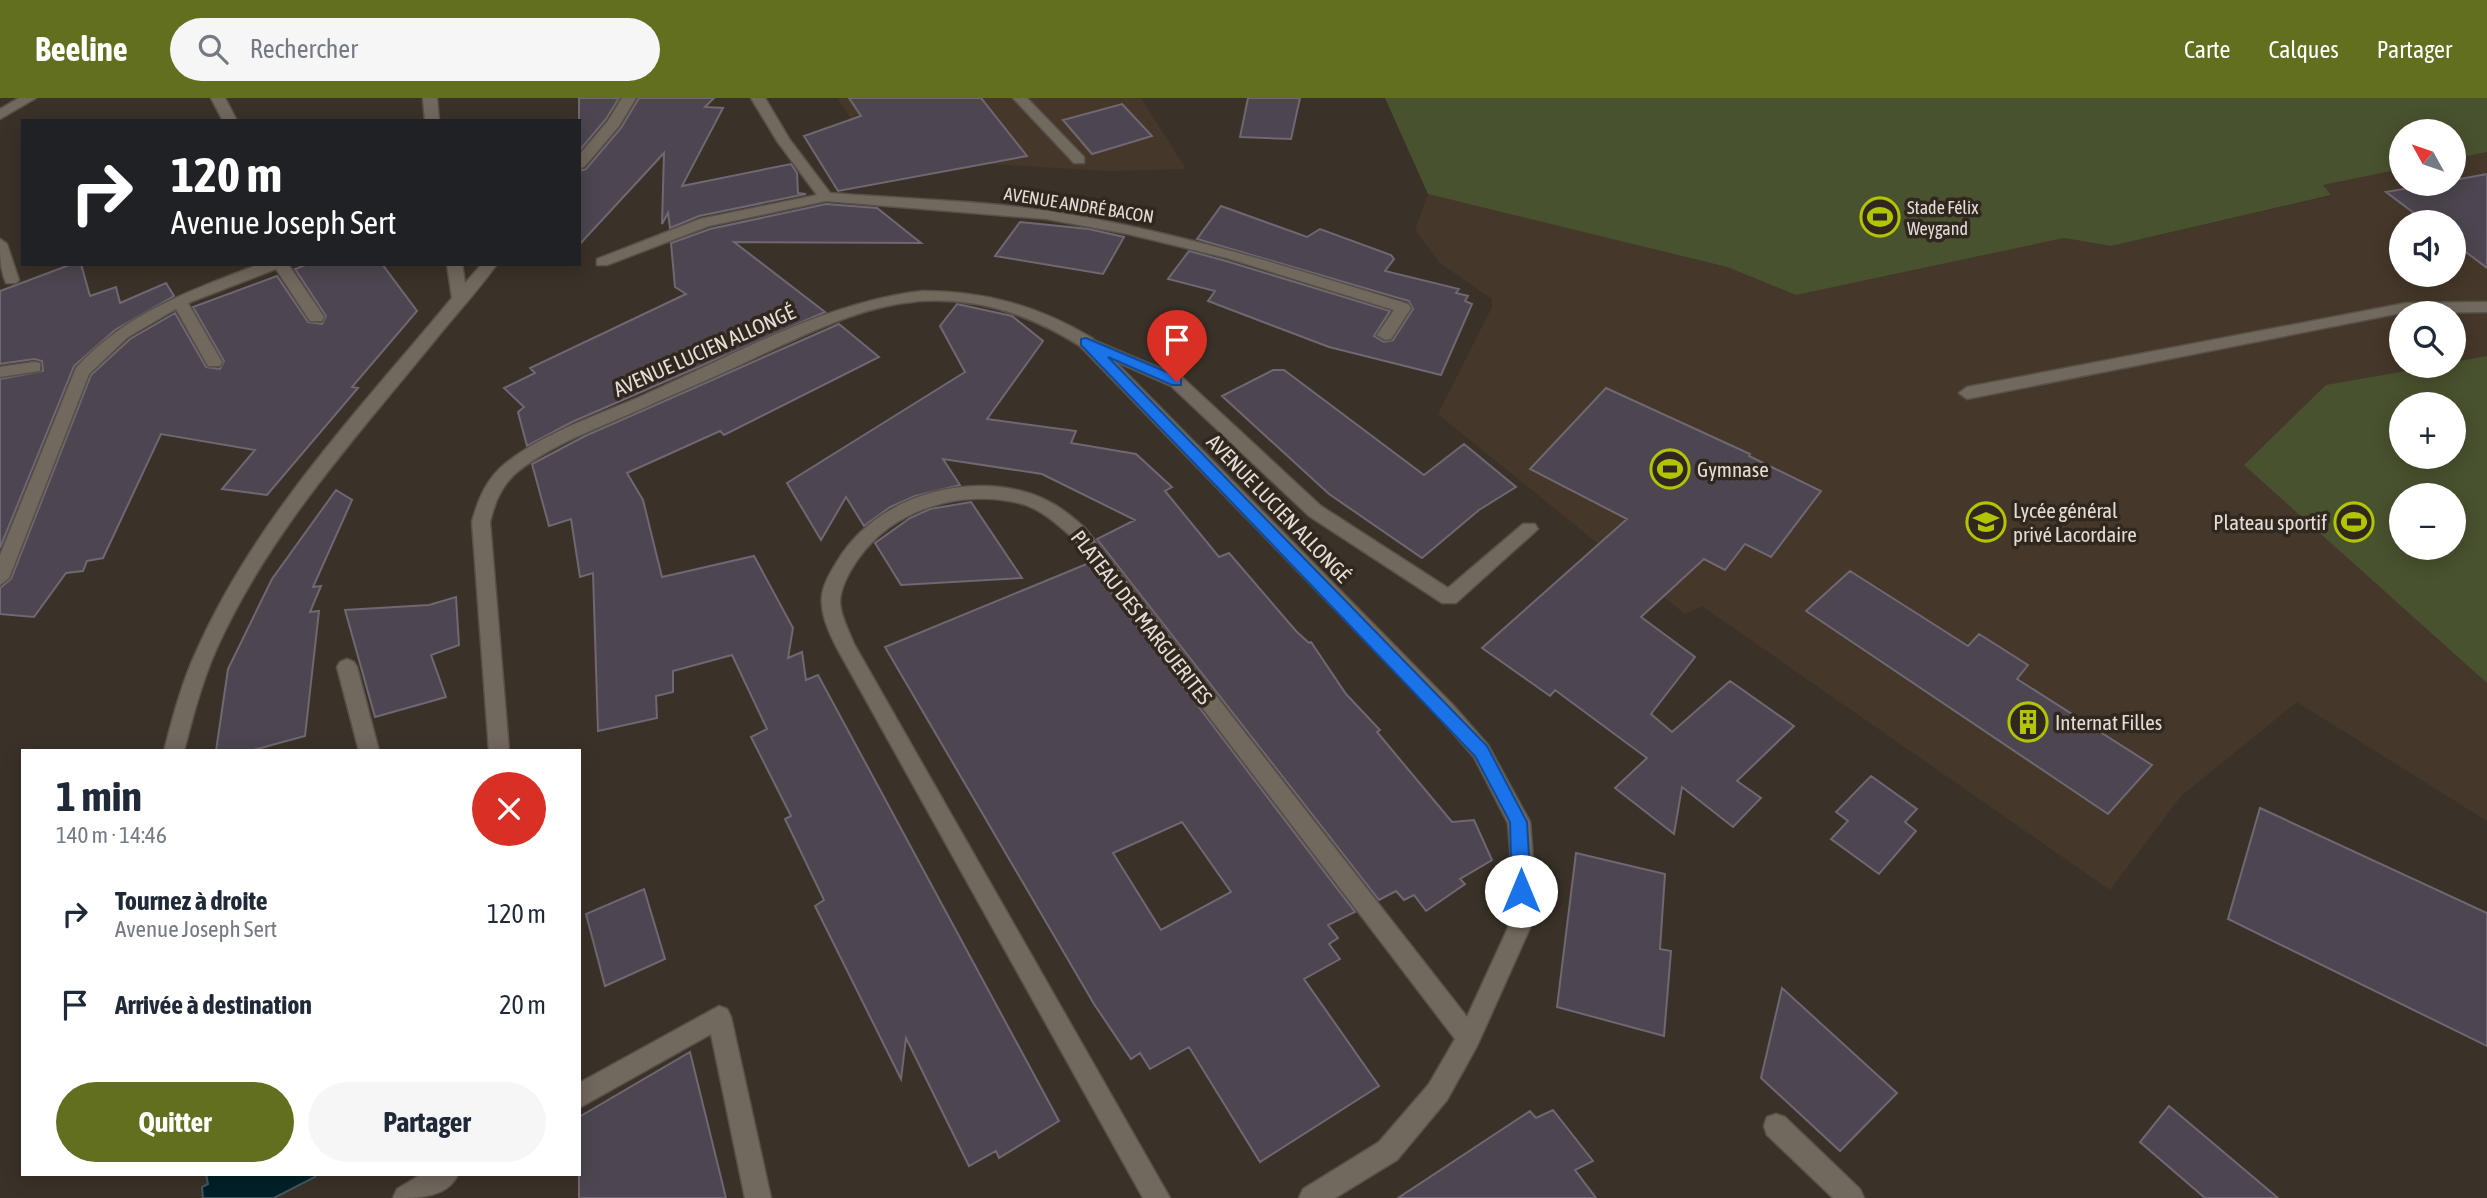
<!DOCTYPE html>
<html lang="fr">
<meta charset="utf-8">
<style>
body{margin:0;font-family:"Asap Condensed",sans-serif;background:#f6f6f7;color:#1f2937;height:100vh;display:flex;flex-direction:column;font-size:26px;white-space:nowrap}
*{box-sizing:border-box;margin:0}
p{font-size:23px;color:#747a83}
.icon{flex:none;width:38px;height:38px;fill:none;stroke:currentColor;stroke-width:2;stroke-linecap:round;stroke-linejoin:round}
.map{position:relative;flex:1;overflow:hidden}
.details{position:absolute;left:21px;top:651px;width:560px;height:427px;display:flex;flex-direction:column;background:#fff;border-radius:0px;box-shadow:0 4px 18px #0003}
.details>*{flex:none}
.hud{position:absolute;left:21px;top:21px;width:560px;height:147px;border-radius:0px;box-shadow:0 4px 18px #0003;background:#202124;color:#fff;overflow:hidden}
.needle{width:46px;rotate:310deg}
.tools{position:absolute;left:2389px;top:21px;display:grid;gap:14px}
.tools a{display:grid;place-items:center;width:77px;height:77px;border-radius:50%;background:#fff;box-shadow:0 4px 18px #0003;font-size:35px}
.pin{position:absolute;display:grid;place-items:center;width:60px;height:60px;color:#fff;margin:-72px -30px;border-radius:50% 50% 50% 0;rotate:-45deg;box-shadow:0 0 7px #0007}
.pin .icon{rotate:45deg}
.me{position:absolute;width:77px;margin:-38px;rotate:0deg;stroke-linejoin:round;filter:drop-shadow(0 0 5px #0008)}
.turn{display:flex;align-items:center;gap:24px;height:147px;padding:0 35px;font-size:32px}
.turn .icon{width:91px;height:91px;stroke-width:2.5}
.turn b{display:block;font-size:49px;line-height:60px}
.round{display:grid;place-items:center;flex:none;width:74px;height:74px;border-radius:37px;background:#f6f6f7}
.headline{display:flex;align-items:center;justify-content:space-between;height:119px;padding:0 35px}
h1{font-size:42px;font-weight:700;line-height:52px}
.action{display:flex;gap:14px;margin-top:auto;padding:14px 35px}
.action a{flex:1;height:80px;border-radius:42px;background:#616f1e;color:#fff;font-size:28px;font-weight:700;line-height:80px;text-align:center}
.action a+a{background:#f6f6f7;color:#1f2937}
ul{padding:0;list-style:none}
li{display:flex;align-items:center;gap:21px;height:91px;padding:0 35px}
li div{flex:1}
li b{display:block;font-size:26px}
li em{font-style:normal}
header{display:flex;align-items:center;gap:42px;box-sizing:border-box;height:98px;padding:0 35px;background:#616f1e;color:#fff}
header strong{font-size:33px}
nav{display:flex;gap:38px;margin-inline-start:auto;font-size:24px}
.search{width:490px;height:63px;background:#f6f6f7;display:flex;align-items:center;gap:18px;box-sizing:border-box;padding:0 24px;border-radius:38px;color:#747a83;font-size:26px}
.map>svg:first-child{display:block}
.built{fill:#45382a;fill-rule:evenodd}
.green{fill:#49522f;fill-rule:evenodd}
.water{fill:#012128;stroke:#45595d;stroke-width:2}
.building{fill:#4d4650;stroke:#6f6772;stroke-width:2;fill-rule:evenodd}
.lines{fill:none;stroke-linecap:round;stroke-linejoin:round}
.service-casing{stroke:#575149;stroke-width:3}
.minor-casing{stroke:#575149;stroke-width:3}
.service{fill:#71685e;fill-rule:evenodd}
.minor{fill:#71685e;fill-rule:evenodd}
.route{fill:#1a73e8;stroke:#114b97;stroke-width:2}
.labels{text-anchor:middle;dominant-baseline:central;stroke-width:7;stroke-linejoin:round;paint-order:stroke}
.far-street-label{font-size:18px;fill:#e3ddd8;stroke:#30281f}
.far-poi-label{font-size:18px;fill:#e3ddd8;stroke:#30281f;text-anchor:start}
.street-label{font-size:21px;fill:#e3ddd8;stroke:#30281f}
.poi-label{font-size:21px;fill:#e3ddd8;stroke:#30281f;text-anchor:start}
</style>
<header>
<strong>Beeline</strong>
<div class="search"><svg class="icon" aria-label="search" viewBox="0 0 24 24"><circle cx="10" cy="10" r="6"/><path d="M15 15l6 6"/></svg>Rechercher</div>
<nav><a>Carte</a><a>Calques</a><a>Partager</a></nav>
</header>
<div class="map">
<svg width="2487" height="1100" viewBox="0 0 2487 1100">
<rect width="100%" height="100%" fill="#3a3229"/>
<path class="built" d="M837,0H1141L1186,71L1108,73L921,62L871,49Z
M2487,54V723L2297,604L2182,697L2110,792L1702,508L1685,516L1438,316L1492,209V201L1440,165L1415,132L1428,96L1727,169L1796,197L2064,140L2111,148L2330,98L2323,87L2401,71V86H2454V61ZM2401,124H2454V177H2401ZM2401,215H2454V268H2401ZM2401,306H2454V359H2401ZM2401,397H2454V450H2401Z"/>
<path class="green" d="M1385,0H2487V54L2454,61V33H2401V71L2323,87L2331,97L2111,148L2064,140L1796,197L1727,169L1428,96Z
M2487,258V585L2244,367L2326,287L2435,268H2454V264ZM2401,306H2454V359H2401ZM2401,397H2454V450H2401Z"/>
<path class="water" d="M206,1076H315V1079L274,1100H203L202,1089L208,1086Z"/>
<path class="building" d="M579,0H619L606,21L579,53Z
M639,0H714L705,9L723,10L682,88L791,66L797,75L798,95L806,96L699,118L670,130L668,115L662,126L664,55L579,147V73L586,71L621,30Z
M849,0H981L1027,58L838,93L804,38L861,18Z
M1248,0H1300L1291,41L1240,39Z
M1122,6L1152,38L1092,56L1063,22Z
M2487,76V170L2454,145V124H2426L2386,94L2432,86H2454V82Z
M826,106L877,110L921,145L734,144L825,214L572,324L527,348L518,314L524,309L504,290L535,275L530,270L686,196L675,189L671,145L710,131Z
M1221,108L1307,139L1320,131L1391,157L1394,161L1385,173L1459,191L1456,195L1468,198L1465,203L1472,206L1441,277L1329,249L1208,203L1215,193L1168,181L1189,153L1226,163L1390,213L1374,238L1384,244L1393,242L1413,211L1409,203L1197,141Z
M1020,124L1089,131L1124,139L1103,176L995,158Z
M72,166H81L90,198L116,189L120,205L166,185L174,198L115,232L74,268L0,450V281L43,273L42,263L34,261L0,266V193Z
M308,166H382L417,213L352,289L358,290L267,397L222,391L255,352L161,336L103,460L87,463L83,473L66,475L34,519L0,516V490L11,481L91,277L130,241L175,215L206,269L220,271L224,263L193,209L277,178L308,224L322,226L326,218L295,171Z
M957,206L1012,218L1043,243L987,321L1076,333L1071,345L1136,356L1172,389L1165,393L1219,459L1229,455L1296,533L1309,545L1311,544L1346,596L1380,632L1377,634L1452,724L1474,722L1492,762L1460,781L1465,786L1426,813L1414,797L1404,802L1396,793L1379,802L1097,441L1135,422L1054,382L1042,376L943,361L960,387L915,398L890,409L864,428L846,399L821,442L787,385L965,274L940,228Z
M839,226L879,259L724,337L720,333L627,375L643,402L662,479L754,458L793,530L788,560L802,554L806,582L818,577L1059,1023L999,1060L996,1053L969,1068L906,940L901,981L815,808L824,802L785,721L791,718L751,639L767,631L732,557L673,573V594L656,598L657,620L598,633L593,475L580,479L571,421L549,428L532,366L585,338Z
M1273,272H1284L1424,377L1464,346L1516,389L1479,412L1422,460L1329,396L1222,298Z
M1606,290L1750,356L1749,358L1821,393L1771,459L1745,446L1725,472L1704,461L1641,519L1695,559L1651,616L1672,634L1730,583L1794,628L1737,683L1761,700L1733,729L1682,689L1674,736L1615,690L1647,660L1555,592L1550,598L1482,550L1627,421L1530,371Z
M336,392L352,402L313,489L321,488L310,514L319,513L305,638L250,653H216L228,571L272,481Z
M971,404L1022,480L901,487L875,445L910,420L930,411Z
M1089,465L1355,814L1328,827L1338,840L1329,846L1340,861L1304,881L1379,988L1260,1064L1189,949L1150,971L1140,955L1131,961L1094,906L885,549ZM1182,724L1231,794L1161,832L1113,755Z
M1850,473L1968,548L1979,536L2028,567L2017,581L2152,667L2108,716L1806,513Z
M456,499L459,547L431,557L446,599L375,619L345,512L429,507Z
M1871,678L1917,711L1905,724L1916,733L1879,776L1831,741L1848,723L1836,714Z
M2260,710L2487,815V948L2228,821Z
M1576,755L1665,776L1660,851L1671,853L1664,938L1557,909Z
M644,791L665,861L605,888L586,816Z
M1782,890L1897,995L1840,1053L1761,980Z
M690,954L726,1100H579V1019Z
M2169,1008L2278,1100H2205L2140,1044Z
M1553,1012L1593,1063L1575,1072L1596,1100H1398L1530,1013L1536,1020Z"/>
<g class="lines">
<g class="service-casing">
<path id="service" d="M1013,0H1027L1084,59V65H1074Z
M2487,204V214L2401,215L1967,301L1959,295L1967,289L2406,205Z
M1086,239L1183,280L1321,408L1448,490L1523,426H1535L1538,431L1456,505H1442L1309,418L1171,288L1080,248V240Z
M347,561L354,564L357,569L379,653H359L337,569L340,564Z"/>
</g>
<g class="minor-casing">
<path id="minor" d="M19,0H36L0,21V11Z
M211,0H225L237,23H223Z
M423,0H437L439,23H425Z
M622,0H636L619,28L584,69L579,70V57L608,23Z
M751,0H765L790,42L830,95C902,101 977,102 1048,113C1172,132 1290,169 1408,206L1411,210L1391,241L1385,242L1377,237L1394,212L1227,160L1128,136L1046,121L826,103L709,128L607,167H597V161L700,121L817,97L777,43Z
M0,141L7,146L19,182L16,185H6C0,171 0,157 0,141Z
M260,166H288L324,219L322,223H310L276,171L188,205L222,264L220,268H208L176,211L128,239L89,276L9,480L0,487V457L76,270C127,214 192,192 260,166Z
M447,166H462L465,185L482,166H497C480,190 459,213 440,236C359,336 269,433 216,552C202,584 193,618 184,653H164C173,618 182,584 197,552C256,419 360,311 452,200Z
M922,193C985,193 1038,208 1092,240L1453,607L1488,647L1530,724L1534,774L1530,830L1477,948L1447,1002L1397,1062L1335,1100H1299L1303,1091L1379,1044L1429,986L1455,941L1073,440C1057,426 1040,410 1019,405C960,391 893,411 858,461C849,474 840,490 840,505C841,519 849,533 854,546L1170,1100H1143L838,552C831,539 823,522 822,507C820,493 828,478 835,467C870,404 953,376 1021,393C1047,399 1066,413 1085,430L1467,919L1508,830L1512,774L1508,725L1474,659L1439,619L1080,248C1031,217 979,199 920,203C862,208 813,233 761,257C726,274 690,289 654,305C610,326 556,343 517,374C501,388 495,404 490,424L509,653H489L472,424C478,401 487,380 506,365C545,334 599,317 644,297C734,257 823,205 922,193Z
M34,264L40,265V273L0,279V269Z
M719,908L727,911L731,919L771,1100H745L711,936L579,1010V985Z
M1776,1016L1785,1019L1860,1091L1864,1100H1833L1767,1037L1764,1028L1767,1019Z
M422,1076H458C448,1100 417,1100 393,1100L397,1091Z"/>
</g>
<use href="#service" class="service"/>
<use href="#minor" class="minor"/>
</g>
<path class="route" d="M1086,240L1181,280V287H1172L1108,259L1487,648L1527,724L1531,793L1528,798L1521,801L1515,798L1512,793L1510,724L1475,658L1081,247V241Z"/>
<defs>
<g id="stadium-ring" transform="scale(2.0125)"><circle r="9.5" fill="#30281f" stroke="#b1c500" stroke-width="1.5"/><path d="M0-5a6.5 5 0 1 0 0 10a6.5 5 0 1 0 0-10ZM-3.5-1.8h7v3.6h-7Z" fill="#b1c500"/></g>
<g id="school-ring" transform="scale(2.0125)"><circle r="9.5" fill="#30281f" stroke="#b1c500" stroke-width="1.5"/><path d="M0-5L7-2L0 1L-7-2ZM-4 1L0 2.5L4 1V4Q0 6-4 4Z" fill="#b1c500"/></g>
<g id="building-ring" transform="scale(2.0125)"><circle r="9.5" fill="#30281f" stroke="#b1c500" stroke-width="1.5"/><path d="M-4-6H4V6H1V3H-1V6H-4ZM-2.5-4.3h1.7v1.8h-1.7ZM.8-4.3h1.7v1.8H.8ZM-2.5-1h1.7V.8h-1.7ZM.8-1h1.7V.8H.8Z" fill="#b1c500"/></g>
</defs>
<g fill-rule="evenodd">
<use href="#stadium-ring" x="1880" y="119"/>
<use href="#stadium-ring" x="1670" y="371"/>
<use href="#school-ring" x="1986" y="424"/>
<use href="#stadium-ring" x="2354" y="424"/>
<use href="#building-ring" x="2028" y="624"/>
</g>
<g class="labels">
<g class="far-street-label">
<text transform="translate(1079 107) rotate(9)">AVENUE ANDRÉ BACON</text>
</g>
<g class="far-poi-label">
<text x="1907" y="109">Stade Félix<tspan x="1907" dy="21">Weygand</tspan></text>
</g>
<g class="street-label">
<text transform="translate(704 252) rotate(-24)">AVENUE LUCIEN ALLONGÉ</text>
<text transform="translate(1279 410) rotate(46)">AVENUE LUCIEN ALLONGÉ</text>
<text transform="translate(1142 519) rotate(52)">PLATEAU DES MARGUERITES</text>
</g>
<g class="poi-label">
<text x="1697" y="371">Gymnase</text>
<text x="2013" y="412">Lycée général<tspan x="2013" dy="24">privé Lacordaire</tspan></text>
<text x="2327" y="424" text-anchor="end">Plateau sportif</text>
<text x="2055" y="624">Internat Filles</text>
</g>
</g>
</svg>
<div class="tools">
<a><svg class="needle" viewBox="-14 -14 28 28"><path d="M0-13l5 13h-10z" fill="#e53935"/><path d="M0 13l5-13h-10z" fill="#747a83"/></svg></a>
<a><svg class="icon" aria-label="sound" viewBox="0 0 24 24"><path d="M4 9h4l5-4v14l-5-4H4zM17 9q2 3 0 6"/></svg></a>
<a><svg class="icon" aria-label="search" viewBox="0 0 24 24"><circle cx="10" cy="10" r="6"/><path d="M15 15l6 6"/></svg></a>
<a>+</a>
<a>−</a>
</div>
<div class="pin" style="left:1177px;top:284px;background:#d93025"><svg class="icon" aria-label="arrive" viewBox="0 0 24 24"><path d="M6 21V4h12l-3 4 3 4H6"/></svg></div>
<svg class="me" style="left:1521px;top:793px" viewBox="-20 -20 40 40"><circle r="19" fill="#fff"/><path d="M0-13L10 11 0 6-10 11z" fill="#1a73e8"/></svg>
<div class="hud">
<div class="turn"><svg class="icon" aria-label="right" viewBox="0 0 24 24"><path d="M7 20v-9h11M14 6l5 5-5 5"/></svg><div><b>120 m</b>Avenue Joseph Sert</div></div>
</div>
<section class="details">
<div class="headline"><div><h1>1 min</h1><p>140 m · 14:46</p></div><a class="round" style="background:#d93025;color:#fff"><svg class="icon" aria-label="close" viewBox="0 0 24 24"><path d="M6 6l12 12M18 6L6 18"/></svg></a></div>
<ul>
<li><svg class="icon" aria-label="right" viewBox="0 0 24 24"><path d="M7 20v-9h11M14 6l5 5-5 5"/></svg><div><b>Tournez à droite</b><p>Avenue Joseph Sert</p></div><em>120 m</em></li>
<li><svg class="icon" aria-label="arrive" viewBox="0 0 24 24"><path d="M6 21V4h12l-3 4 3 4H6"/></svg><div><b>Arrivée à destination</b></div><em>20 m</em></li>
</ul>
<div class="action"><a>Quitter</a><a>Partager</a></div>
</section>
</div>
